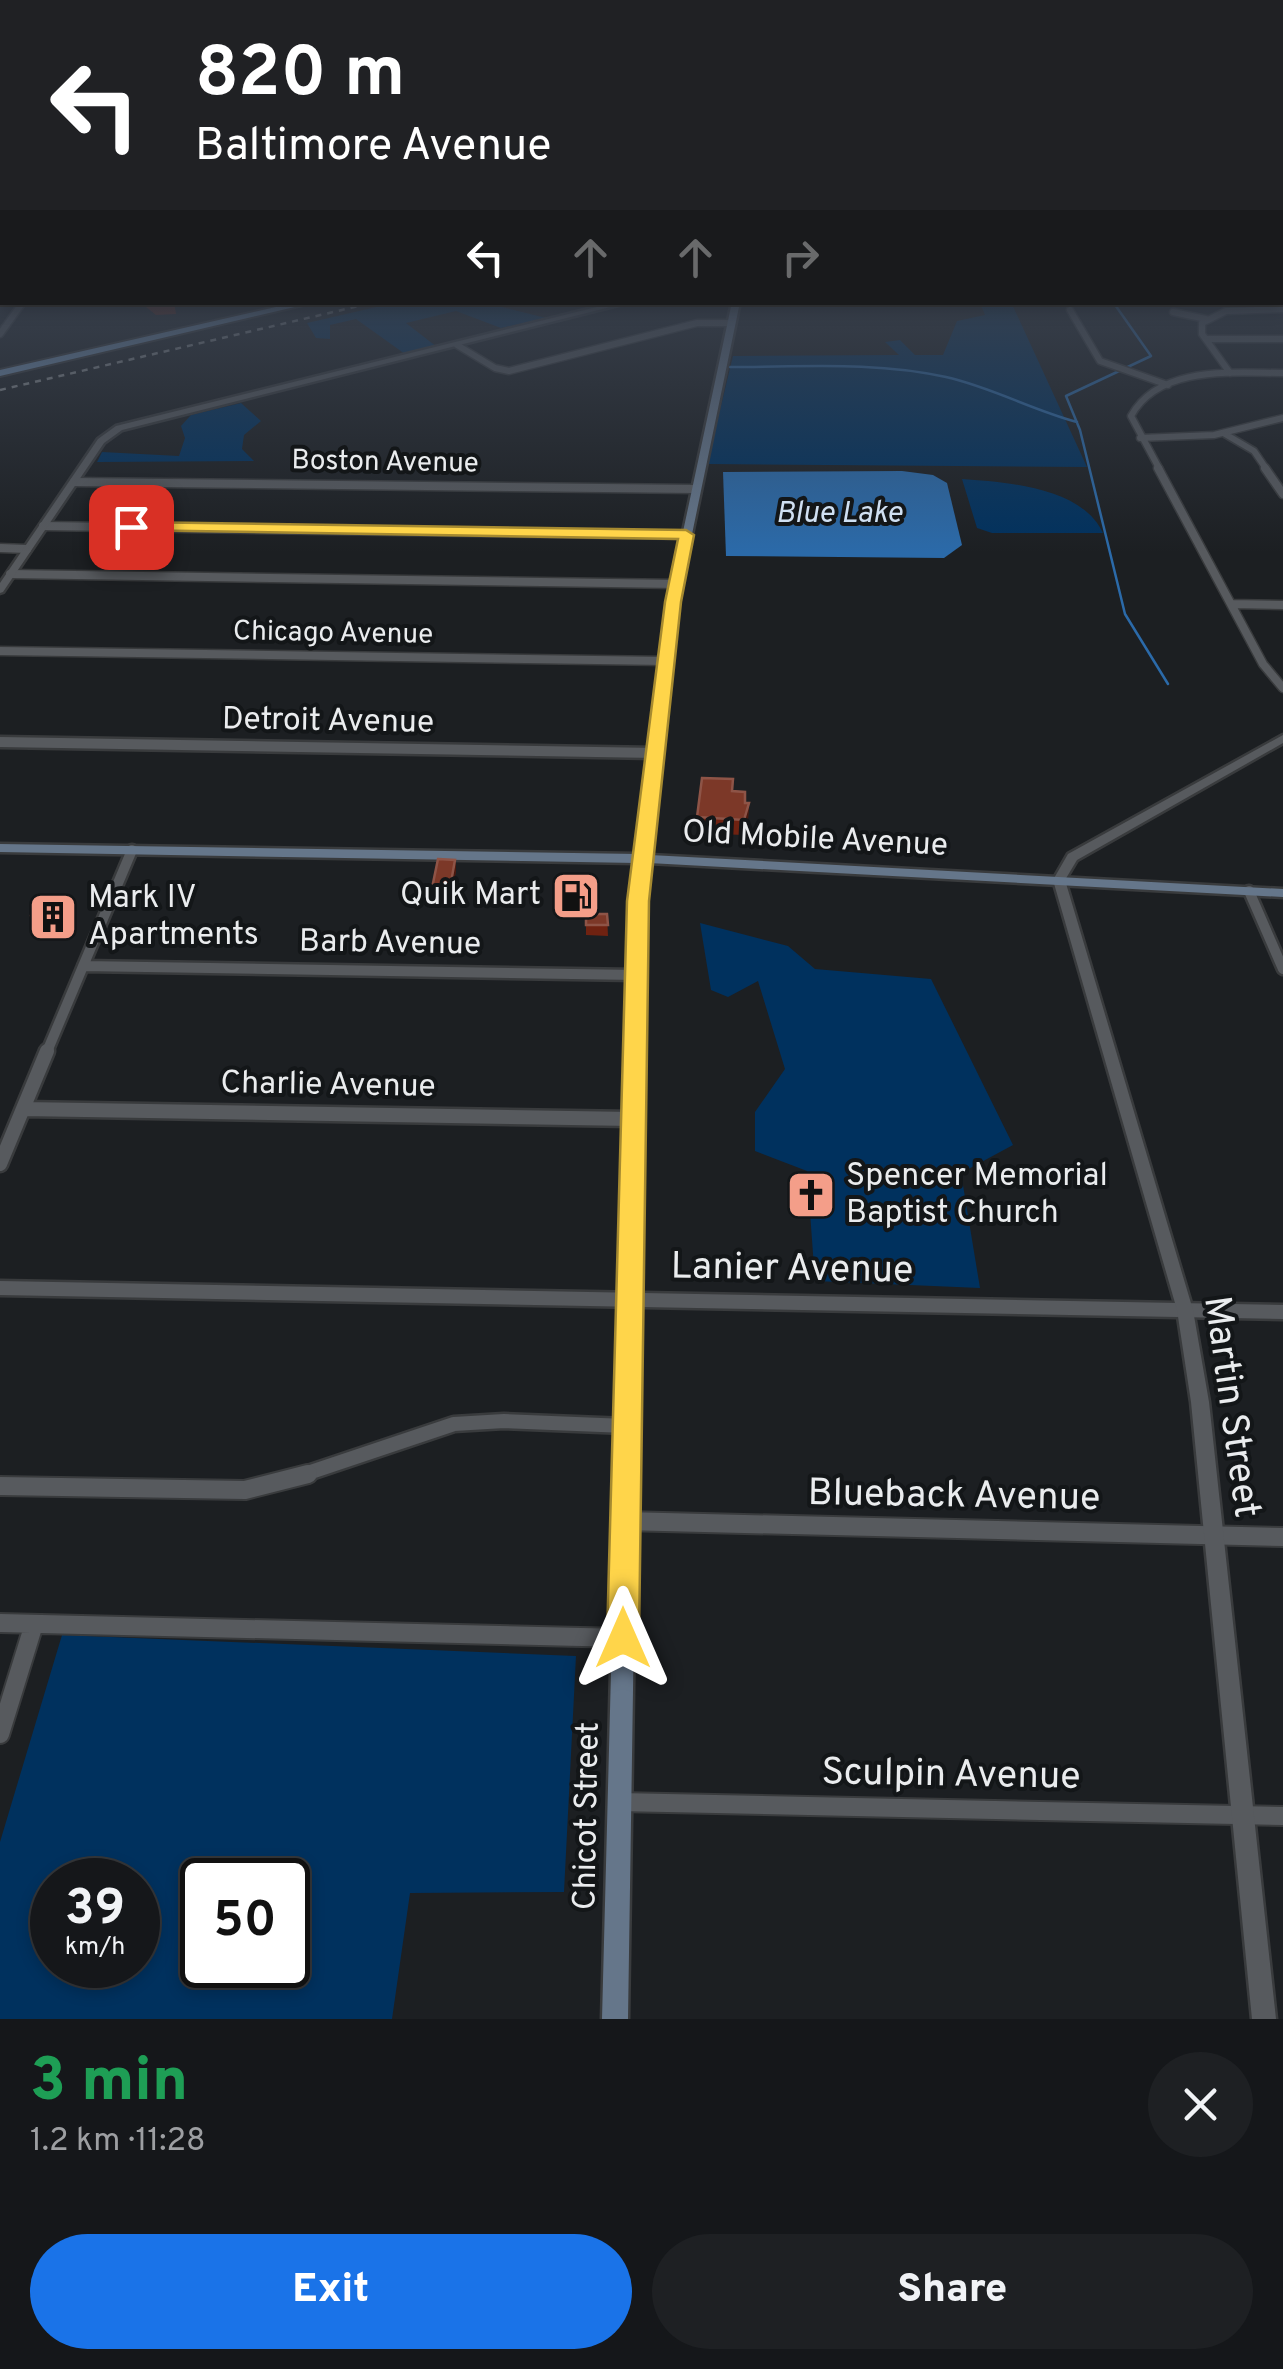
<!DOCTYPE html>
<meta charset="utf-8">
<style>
body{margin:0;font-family:Overpass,sans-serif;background:#1e2023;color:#f1f3f6;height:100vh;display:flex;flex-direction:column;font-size:38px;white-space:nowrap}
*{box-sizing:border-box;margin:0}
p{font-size:32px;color:#9d9fa2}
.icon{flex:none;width:55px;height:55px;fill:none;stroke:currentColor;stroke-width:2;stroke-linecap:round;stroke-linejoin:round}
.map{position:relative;height:2019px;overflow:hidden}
.details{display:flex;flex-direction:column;background:#15171a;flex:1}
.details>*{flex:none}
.hud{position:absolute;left:0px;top:0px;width:1285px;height:305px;box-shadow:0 5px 15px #0003,0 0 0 2px #343639;background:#202124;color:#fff;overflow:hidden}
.speed{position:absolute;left:30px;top:1858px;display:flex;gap:20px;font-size:50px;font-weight:700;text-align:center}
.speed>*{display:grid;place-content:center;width:130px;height:130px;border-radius:50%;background:#15171a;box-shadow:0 5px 15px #0003,0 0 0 2px #343639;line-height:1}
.speed small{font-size:25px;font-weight:400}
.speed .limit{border:5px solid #111;border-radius:15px;background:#fff;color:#111}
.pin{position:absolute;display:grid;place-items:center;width:85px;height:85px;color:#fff;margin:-42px;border-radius:20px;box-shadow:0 5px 15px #0006}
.me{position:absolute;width:110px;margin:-55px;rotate:0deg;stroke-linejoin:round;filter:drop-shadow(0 0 8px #0008)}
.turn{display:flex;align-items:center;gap:35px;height:210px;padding:0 30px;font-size:45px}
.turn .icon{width:130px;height:130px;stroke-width:2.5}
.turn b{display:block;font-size:70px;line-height:85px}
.lanes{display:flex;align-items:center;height:95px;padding:0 30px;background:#0003;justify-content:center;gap:50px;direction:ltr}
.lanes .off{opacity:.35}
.round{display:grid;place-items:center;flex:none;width:105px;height:105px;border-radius:52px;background:#1e2023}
.headline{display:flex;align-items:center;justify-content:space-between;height:170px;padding:0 30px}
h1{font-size:60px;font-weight:800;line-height:75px;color:#1e9e55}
.primary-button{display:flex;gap:20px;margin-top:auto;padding:20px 30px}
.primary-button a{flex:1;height:115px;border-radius:60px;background:#1a73e8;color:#fff;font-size:40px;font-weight:800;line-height:115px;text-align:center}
.primary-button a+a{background:#1e2023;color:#f1f3f6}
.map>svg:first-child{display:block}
.green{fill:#00315e;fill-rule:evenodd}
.water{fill:#2b6aa9}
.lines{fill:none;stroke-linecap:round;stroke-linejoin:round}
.stream{stroke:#2b6aa9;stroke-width:2.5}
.minor-far4-casing{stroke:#393b3d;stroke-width:9}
.minor-far3-casing{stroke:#393b3d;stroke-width:11}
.minor-far2-casing{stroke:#393b3d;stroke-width:15}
.minor-far1-casing{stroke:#393b3d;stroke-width:19}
.minor-casing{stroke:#393b3d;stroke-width:22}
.tertiary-casing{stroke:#393b3d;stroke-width:5}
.secondary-casing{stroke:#393b3d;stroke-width:5}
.primary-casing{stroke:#393b3d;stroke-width:4}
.minor-far4{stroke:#575a5e;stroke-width:6}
.minor-far3{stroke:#575a5e;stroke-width:8}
.minor-far2{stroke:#575a5e;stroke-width:10}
.minor-far1{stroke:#575a5e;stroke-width:14}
.minor{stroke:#575a5e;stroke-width:18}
.tertiary{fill:#575a5e;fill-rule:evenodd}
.secondary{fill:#65768a;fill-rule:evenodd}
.primary{fill:#7393b6;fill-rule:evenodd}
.rail{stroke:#8a8d8f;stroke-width:2.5;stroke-dasharray:6 6;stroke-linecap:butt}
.wall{fill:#6f2211}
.shaded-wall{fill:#48180e}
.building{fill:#7c3828;stroke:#8e5447;stroke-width:2.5}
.route{fill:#ffd54a;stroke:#a68a30;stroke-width:2.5}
.labels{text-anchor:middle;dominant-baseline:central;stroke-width:8;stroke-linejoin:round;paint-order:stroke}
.far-street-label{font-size:28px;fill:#eaecee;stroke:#131618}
.far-water-label{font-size:30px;font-style:italic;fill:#d0e0f2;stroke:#131618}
.street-label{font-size:32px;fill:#eaecee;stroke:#131618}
.poi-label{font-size:32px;fill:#eaecee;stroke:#131618;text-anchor:start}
.near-street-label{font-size:38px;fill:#eaecee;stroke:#131618}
</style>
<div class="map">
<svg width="1283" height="2019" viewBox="0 0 1283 2019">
<rect width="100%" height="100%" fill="#1c1f22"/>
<path class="green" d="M398,302L486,303L546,318L501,328L456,311L406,323L437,347L405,354L356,319L330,325V339L316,338L307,323Z
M1011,302L1087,467L707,464L733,356L899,355L885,342L900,340L915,355H943L957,321L985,315L980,303Z
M241,403L261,421L244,435L242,449L254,461L97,462L102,452L179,456L185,438L181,426L191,415Z
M962,479C1005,482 1082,487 1103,533H992L977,528Z
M700,923L788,946L815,969L931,979L1013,1145L961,1173L980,1288L815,1281L807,1171L755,1151V1112L785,1069L758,981L728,997L711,990Z
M62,1635L576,1656L564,1892L410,1893L392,2019H0V1842ZM52,1880H138V1965H52ZM202,1880H288V1965H202Z"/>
<path class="water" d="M902,471L933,475L947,483L962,545L944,558L726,556L723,472Z"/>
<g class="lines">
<path class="stream" d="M1113,302L1151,356L1066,396L1080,430L1125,614L1168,684
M730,367C801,367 875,361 946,377C991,387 1032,410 1077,422"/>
<g class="minor-far4-casing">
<path id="minor-far4" d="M745,302H775
M1070,310L1100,361L1168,385
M1173,312L1206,319
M0,334L23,302
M1206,339H1283
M457,345L495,368L509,371L697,323H731
M1230,373L1202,334V323L1226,311L1283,309
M1225,434L1254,451L1267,470
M1140,438L1214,435L1283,418
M1160,470L1131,416C1159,365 1233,373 1283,373"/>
</g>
<g class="minor-far3-casing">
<path id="minor-far3" d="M1158,468L1263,664L1283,688
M1265,468L1283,494
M74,482L696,489
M43,526L687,535
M0,548L27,549
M10,574L677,584
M1231,604L1283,605
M0,651L666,661"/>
</g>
<g class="minor-far2-casing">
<path id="minor-far2" d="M0,742L656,753
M1249,891L1283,969
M83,966L636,975
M46,1054L132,850"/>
</g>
<g class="minor-far1-casing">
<path id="minor-far1" d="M23,1109L632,1119
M0,1164L47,1051
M0,1288L1283,1312
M299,1476L454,1424L504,1421L626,1426"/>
</g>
<g class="minor-casing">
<path id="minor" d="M0,1486L245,1490L308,1474
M624,1521L1283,1537
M0,1623L623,1638
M0,1734L34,1624
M618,1802L1283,1816"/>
</g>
<g class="tertiary-casing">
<path id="tertiary" d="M617,302H630L122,430L104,443L3,592L0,593V583L98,439L116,426Z
M1283,735V743L1077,860L1065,880L1193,1310L1209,1402L1276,2019H1252L1191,1402L1177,1310L1053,880L1068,854Z"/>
</g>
<g class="secondary-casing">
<path id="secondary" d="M732,302H740L678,602L650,855L1283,889V897L649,863L645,901L628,2019H602L631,901L636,863L0,852V844L637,854L668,602Z"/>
</g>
<g class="primary-casing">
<path id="primary" d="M298,302H316L0,376V370Z"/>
</g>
<use href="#minor-far4" class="minor-far4"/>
<use href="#minor-far3" class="minor-far3"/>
<use href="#minor-far2" class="minor-far2"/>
<use href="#minor-far1" class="minor-far1"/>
<use href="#minor" class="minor"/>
<use href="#tertiary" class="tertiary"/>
<use href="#secondary" class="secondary"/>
<use href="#primary" class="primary"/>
<path class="rail" d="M0,390L376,302"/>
</g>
<path class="wall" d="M140,302H174L176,314L156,315Z
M732,791L745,803H749L748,819L743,835L697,833V817Z
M455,860L456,870L451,899H434L432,888Z
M562,882L590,887L591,898L579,904L563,892Z
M70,908L62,926H36L31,915Z
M586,914H607L608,936L586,935Z"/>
<path class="shaded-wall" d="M749,803L748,819L743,835L744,820Z
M455,860L456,870L451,899L450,888Z
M590,887L591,898L579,904L578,894Z
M66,897L70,908L62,926L58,915Z"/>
<path class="building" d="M702,778L733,779L732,791L745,792V803H749L744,820L697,817Z
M438,859L455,860L450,888H432Z
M574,875L590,887L578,894L562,882Z
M40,897H66L58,915H31Z
M586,914H607L608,925H586Z"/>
<linearGradient id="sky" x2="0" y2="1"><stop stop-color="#0f1113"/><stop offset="0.49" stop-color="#3a424f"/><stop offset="1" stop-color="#3a424f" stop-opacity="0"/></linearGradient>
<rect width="1283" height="553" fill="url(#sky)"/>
<path class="route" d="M131,522L686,530L694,535L681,602L649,901L639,1638L635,1649L623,1654L611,1649L607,1638L627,901L665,602L678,539L126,530L124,527Z"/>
<defs>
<g id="fuel-square" transform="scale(2.5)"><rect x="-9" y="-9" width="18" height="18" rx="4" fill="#f49e89" stroke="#131618"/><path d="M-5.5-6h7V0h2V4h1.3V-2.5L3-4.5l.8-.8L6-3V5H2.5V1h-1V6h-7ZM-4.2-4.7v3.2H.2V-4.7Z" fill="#111"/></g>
<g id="building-square" transform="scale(2.5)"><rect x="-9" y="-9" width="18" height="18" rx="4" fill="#f49e89" stroke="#131618"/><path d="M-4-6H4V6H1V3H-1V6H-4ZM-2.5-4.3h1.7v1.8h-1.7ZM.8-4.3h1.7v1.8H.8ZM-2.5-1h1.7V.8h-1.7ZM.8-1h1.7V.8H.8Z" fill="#111"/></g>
<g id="church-square" transform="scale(2.5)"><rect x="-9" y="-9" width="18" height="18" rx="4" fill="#f49e89" stroke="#131618"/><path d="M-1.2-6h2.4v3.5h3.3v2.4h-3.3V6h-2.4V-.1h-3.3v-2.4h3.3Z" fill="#111"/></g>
</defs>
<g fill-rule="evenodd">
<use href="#fuel-square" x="576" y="896"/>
<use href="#building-square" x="53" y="917"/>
<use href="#church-square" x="811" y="1195"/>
</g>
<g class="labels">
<g class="far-street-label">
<text transform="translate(385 463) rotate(1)">Boston Avenue</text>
<text transform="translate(333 634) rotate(1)">Chicago Avenue</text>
</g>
<g class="far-water-label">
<text x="839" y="514">Blue Lake</text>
</g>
<g class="street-label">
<text transform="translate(328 722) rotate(1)">Detroit Avenue</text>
<text transform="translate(815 840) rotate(3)">Old Mobile Avenue</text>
<text transform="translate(390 944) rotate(1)">Barb Avenue</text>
<text transform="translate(328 1086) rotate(1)">Charlie Avenue</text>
<text transform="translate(588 1816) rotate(-89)">Chicot Street</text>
</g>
<g class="poi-label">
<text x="541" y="896" text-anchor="end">Quik Mart</text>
<text x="88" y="899">Mark IV<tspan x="88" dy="37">Apartments</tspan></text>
<text x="846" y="1177">Spencer Memorial<tspan x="846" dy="37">Baptist Church</tspan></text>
</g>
<g class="near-street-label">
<text transform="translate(792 1270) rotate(1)">Lanier Avenue</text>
<text transform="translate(1230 1407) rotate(82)">Martin Street</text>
<text transform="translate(954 1497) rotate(1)">Blueback Avenue</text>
<text transform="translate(951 1776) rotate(1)">Sculpin Avenue</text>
</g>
</g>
</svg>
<div class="speed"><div>39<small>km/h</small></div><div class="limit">50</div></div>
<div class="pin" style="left:131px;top:527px;background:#d93025"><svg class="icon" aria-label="arrive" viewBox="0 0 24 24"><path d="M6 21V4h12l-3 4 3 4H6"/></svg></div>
<svg class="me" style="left:623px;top:1638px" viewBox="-20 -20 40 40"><path d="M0-17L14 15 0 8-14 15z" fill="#ffd54a" stroke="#fff" stroke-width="4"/></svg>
<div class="hud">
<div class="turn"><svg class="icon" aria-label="left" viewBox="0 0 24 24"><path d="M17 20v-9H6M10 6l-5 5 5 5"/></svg><div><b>820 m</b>Baltimore Avenue</div></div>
<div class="lanes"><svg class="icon" aria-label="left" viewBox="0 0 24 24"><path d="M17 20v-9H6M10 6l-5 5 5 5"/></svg><svg class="icon off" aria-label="ahead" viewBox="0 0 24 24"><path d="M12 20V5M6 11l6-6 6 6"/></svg><svg class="icon off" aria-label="ahead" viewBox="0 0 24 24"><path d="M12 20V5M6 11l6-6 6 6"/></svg><svg class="icon off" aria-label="right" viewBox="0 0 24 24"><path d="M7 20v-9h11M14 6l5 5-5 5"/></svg></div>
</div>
</div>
<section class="details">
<div class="headline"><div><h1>3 min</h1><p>1.2 km · 11:28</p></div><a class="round"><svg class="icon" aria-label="close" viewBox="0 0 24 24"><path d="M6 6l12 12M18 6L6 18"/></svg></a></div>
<div class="primary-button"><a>Exit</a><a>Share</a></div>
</section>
